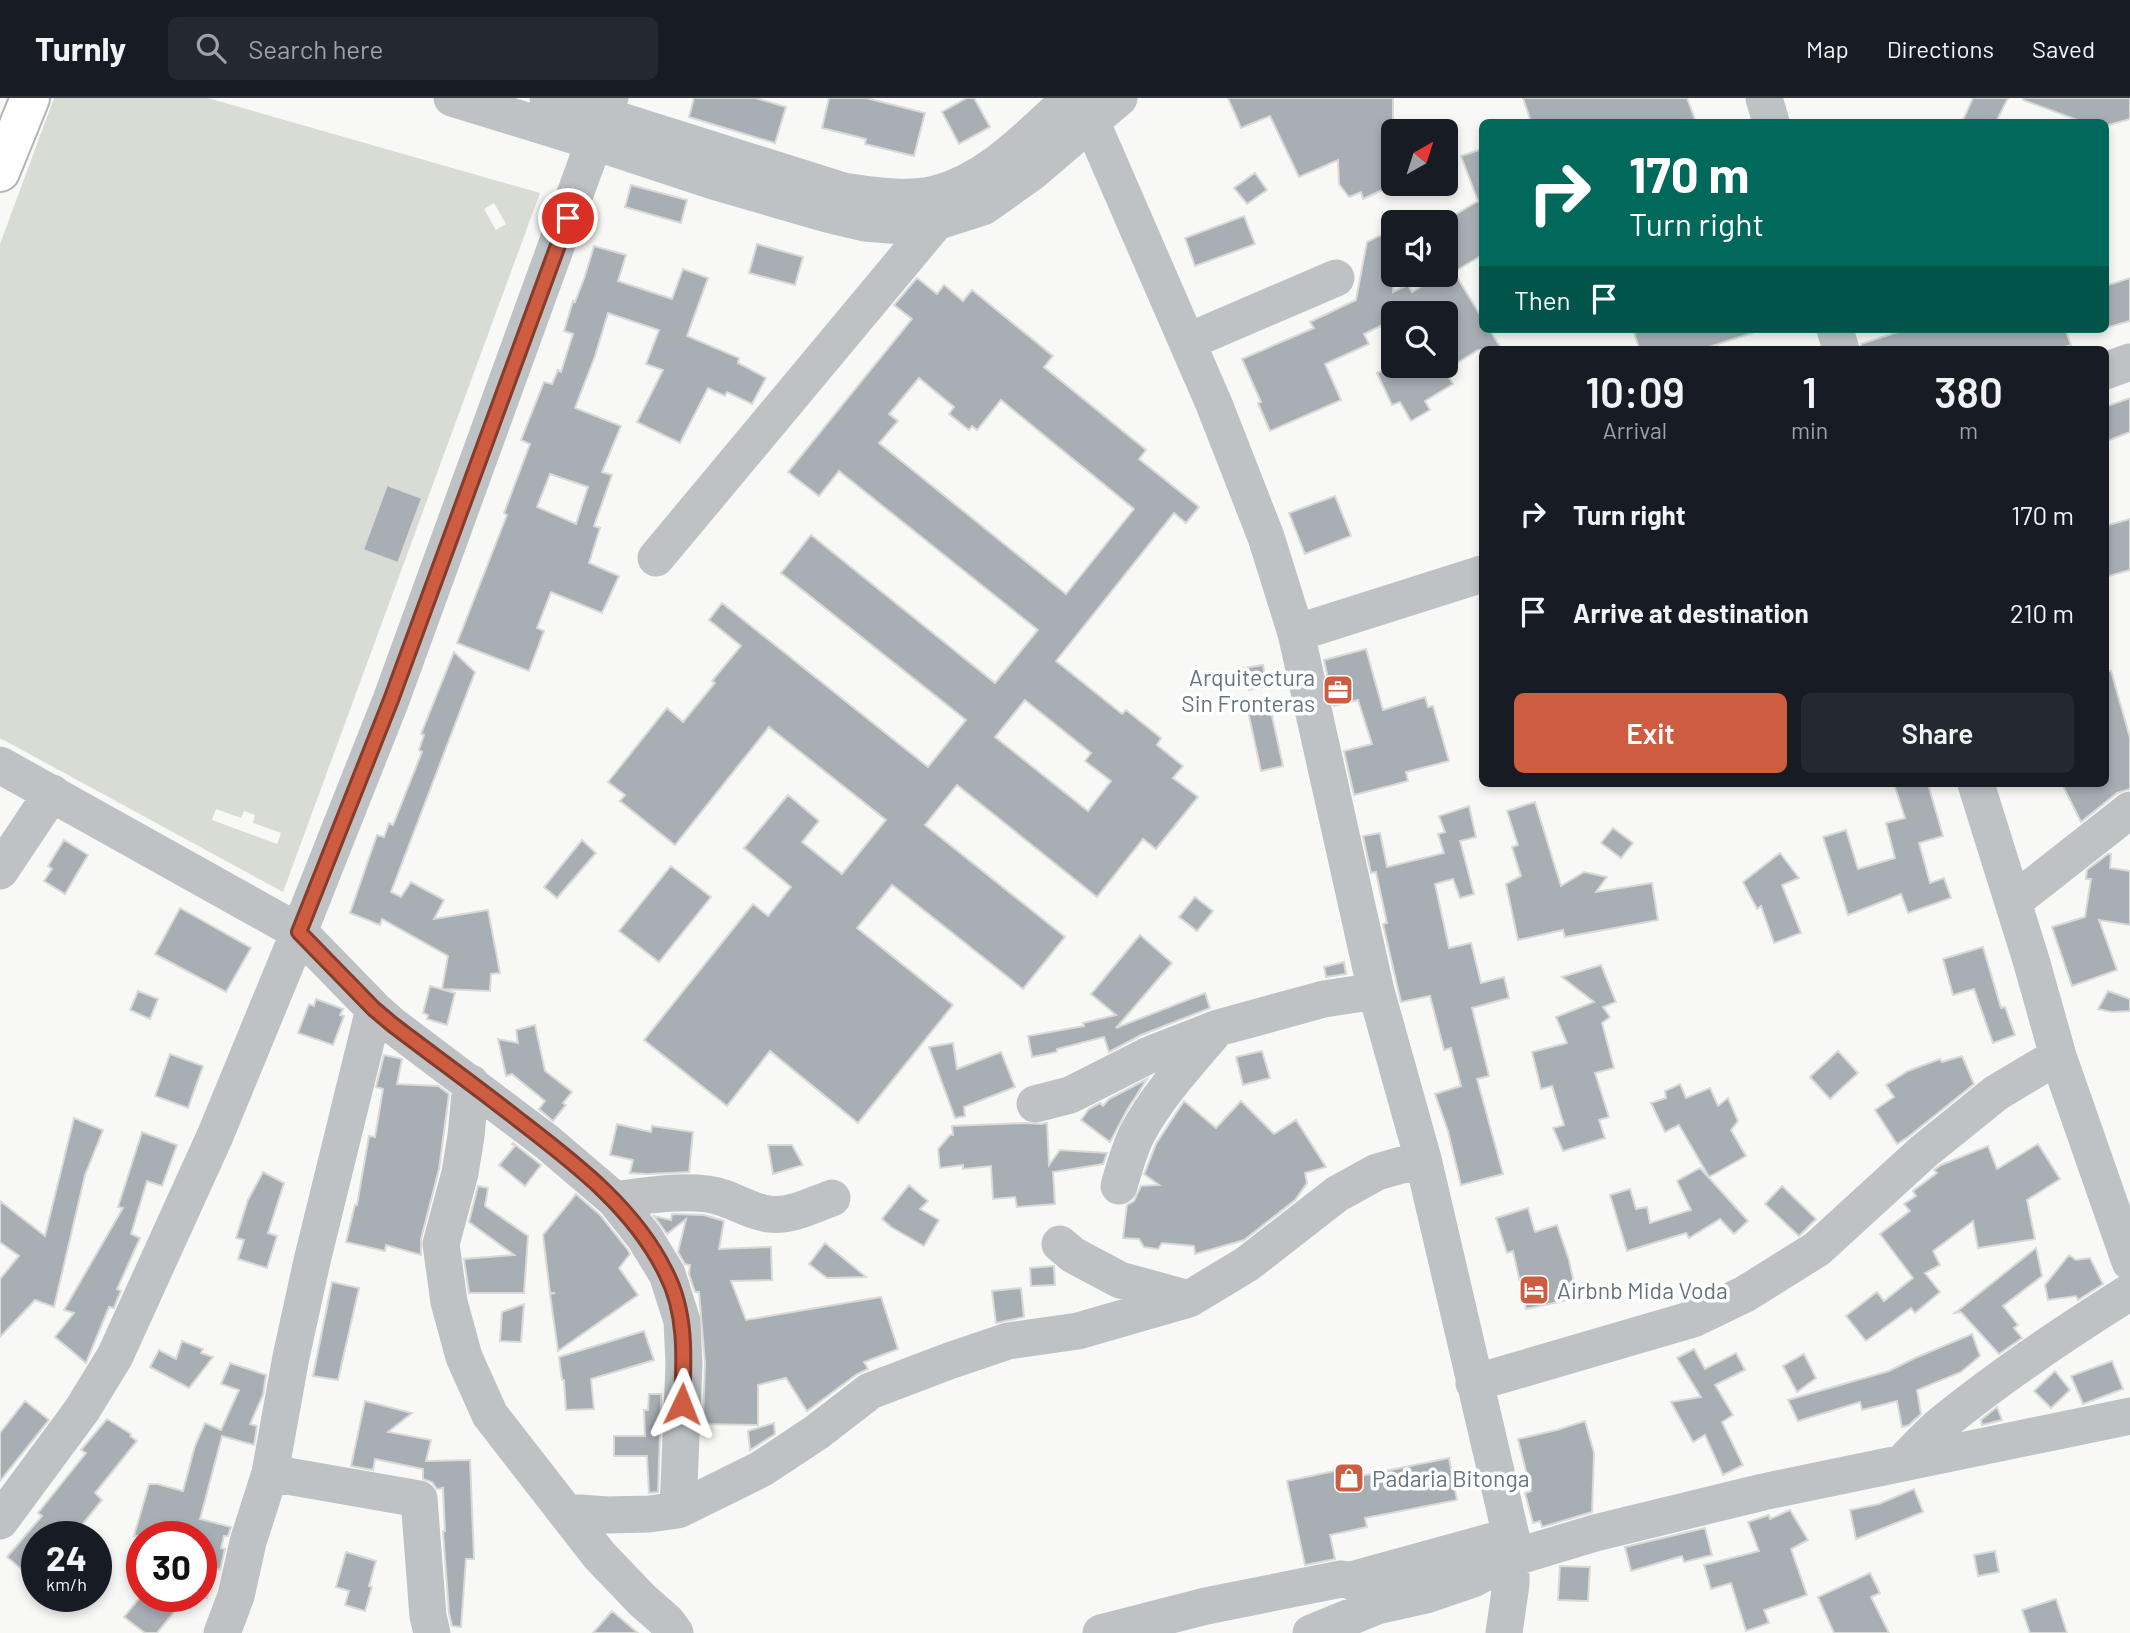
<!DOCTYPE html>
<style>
body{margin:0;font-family:Barlow,sans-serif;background:#242831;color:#f1f3f6;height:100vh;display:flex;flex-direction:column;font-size:26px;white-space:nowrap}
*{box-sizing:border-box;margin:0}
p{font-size:23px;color:#9ea1a6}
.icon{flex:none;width:38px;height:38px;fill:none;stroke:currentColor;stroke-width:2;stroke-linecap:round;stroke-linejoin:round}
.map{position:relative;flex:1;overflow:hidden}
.panel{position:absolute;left:1479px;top:248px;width:630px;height:441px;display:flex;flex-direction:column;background:#171b24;border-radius:10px;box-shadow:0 4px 10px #0003}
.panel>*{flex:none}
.hud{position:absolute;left:1479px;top:21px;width:630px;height:214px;border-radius:10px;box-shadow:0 4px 10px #0003;background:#00695c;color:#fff;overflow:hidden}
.needle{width:46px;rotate:39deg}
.tools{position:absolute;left:1381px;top:21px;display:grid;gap:14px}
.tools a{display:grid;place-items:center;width:77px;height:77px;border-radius:10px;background:#171b24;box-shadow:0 4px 10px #0003;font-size:35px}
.speed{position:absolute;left:21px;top:1423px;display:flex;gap:14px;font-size:35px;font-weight:700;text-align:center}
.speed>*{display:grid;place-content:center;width:91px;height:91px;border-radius:50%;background:#171b24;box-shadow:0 4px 10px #0003;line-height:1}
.speed small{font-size:18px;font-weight:400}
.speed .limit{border:10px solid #d22;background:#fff;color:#111}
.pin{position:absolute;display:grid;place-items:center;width:60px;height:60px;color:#fff;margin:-30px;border:4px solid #fff;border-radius:50%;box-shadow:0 2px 7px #0007}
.me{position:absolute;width:77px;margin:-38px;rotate:2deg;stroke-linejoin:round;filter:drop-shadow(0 0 5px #0008)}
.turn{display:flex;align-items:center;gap:24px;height:147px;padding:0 35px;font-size:32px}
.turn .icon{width:91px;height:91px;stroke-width:2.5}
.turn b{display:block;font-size:49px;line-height:60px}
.then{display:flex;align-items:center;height:66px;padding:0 35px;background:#0003;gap:14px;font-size:26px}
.eta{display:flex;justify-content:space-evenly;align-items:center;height:119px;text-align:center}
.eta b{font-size:42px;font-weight:600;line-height:49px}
.primary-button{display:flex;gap:14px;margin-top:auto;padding:14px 35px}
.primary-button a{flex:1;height:80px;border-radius:10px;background:#cd5c40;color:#fff;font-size:28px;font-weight:600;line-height:80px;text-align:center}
.primary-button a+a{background:#242831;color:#f1f3f6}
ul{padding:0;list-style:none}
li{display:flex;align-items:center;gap:21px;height:98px;padding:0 35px}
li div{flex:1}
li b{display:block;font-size:26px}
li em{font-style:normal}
header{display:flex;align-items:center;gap:42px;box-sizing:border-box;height:98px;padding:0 35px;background:#171b24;border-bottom:2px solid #363941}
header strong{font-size:33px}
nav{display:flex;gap:38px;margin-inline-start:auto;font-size:24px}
.search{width:490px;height:63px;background:#242831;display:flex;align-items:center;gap:18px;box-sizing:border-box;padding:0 24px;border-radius:10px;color:#9ea1a6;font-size:26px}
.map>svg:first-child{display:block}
.green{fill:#d8dcd5;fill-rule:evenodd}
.building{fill:#a7aeb4;stroke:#d9d9d8;stroke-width:2;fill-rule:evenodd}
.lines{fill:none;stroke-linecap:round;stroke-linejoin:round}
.major-casing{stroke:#b2b6b9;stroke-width:42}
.minor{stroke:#bec2c5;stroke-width:37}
.major{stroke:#fff;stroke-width:38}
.route-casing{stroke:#853c2a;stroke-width:18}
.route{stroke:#cd5c40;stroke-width:12}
.labels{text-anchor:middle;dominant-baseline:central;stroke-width:7;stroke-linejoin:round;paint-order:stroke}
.poi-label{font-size:23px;fill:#66747d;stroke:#fff;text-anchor:start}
</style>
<header>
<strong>Turnly</strong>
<div class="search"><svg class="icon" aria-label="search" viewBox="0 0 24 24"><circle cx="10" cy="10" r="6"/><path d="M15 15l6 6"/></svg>Search here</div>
<nav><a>Map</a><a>Directions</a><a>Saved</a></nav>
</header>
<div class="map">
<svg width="2130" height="1535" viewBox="0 0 2130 1535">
<rect width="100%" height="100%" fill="#f8f8f6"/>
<path class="green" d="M54,0H208L540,95L283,794L0,640V146ZM494,105L506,126L496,132L484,111ZM216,711L241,720L244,713L255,717L253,725L281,735L277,746L212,722Z"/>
<path class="building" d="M694,0H755L786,9L775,45L689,19Z
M829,0H866L925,15L914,58L865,46L866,41L822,30Z
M967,0H974L990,29L959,46L942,14Z
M1228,0H1393V87L1363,101L1361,94L1349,99L1339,86L1338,62L1299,79L1270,18L1241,30Z
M1523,0H1687L1696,24H1531Z
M1973,0H2008L1996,24H1962Z
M2024,0H2130V21L2105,28V24H2083L2023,2Z
M1482,51V157L1454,174L1482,220V231H1489L1502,252H1478L1446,272V215H1393V222L1364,236L1369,246L1325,266L1341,302L1270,333L1258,305L1261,304L1242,261L1314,230L1310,224L1356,202L1367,144L1393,131V194L1408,187L1412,194L1440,177H1446V122L1478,103L1461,58Z
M1255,75L1267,92L1247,106L1234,90Z
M631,87L687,102L681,125L625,109Z
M1244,118L1255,146L1195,168L1185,140Z
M757,146L803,159L795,187L749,175Z
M594,148L626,157L618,183L672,201L683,171L708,180L687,238L739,260L738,265L766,280L752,306L727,294L725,298L708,290L680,345L637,324L663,272L646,266L659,232L608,215L595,258L575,310L621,328L602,374L612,377L594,428L600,430L589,465L619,478L602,515L551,494L537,530L544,533L529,573L457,545L507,417L504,415L530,346L521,342L544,284L552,286L558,272L561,274L573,236L564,233L573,203L575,204L585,178ZM550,376L588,389L576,426L537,409Z
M917,180L937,196L944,187L963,203L972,192L1053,258L1044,269L1146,352L1139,361L1199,409L1186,425L1174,415L1056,563L1122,616L1126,612L1161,640L1157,647L1183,668L1173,680L1198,699L1156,751L1143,741L1097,799L957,687L925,727L1065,839L1023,891L892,787L857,830L953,907L858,1025L770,953L727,1008L644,942L753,806L768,818L791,789L744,750L788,697L819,723L802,744L842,776L886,722L769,629L675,747L620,703L625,697L608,684L667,610L683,624L715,585L712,583L741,548L709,522L722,505L928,669L966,622L781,475L811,437L995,585L1038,532L839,373L819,398L788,374L912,221L894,207ZM919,280L954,309L949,316L969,332L972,328L977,332L1001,302L1134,411L1066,496L879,345L898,323L889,316ZM1025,602L1091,655L1085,663L1111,683L1088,713L995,639Z
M2130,180V223L2105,230V188Z
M1647,231H1751L1752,235L1700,252H1640L1634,235Z
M1907,231H2065L2071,247L2055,252H1861V246Z
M1393,268H1442L1453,286L1425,303L1430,312L1411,323L1400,304L1392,307L1377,275Z
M2130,300V334L2105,344V309Z
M387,387L422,400L398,465L363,452Z
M1335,398L1351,438L1305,456L1289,415Z
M2130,421V472L2105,479V428Z
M1366,551L1383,612L1425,599L1428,609L1433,608L1449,663L1406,674L1408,683L1354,697L1344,653L1372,646L1358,602L1334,608L1324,562Z
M454,554L475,574L391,794L401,799L411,784L444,802L434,821L488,812L500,875L491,876L490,893L442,891L448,858L382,821L380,827L350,815L377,737L384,739L389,725L393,727L422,654L419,652L424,637L421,636Z
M1263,567L1267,588L1249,592L1244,570Z
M2105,573H2111L2130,640V691L2117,695L2081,724L2062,686H2105Z
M1270,609L1283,668L1261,673L1248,613Z
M1894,686H1928L1943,738L1919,745L1930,785L1944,780L1951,800L1908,815L1901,796L1848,817L1823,739L1846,732L1858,771L1895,760L1886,725L1905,720Z
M1535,704L1561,788L1584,774L1607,779L1596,794L1652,785L1658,822L1565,839L1563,832L1518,842L1506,786L1521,778L1512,749L1518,747L1507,713Z
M1469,708L1476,739L1460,743L1474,796L1460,800L1453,781L1435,786L1449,850L1471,845L1481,885L1504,879L1509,900L1472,910L1489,978L1477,981L1503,1076L1461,1087L1448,1033L1435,996L1461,988L1451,950L1444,952L1430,898L1401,904L1383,826L1387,825L1376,774L1371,775L1363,738L1380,735L1387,769L1444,755L1438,736L1445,734L1439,718Z
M1613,730L1633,745L1621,760L1601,745Z
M64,742L88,757L65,796L44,783L52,771L48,768Z
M582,742L596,755L557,800L544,789Z
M1780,755L1799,780L1782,787L1801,835L1774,845L1761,808L1757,811L1743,784Z
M2108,756H2111L2110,770L2130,773V827L2099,822L2117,872L2072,888L2052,829L2085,819L2091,781H2086L2087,772Z
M671,768L711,799L659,864L619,833Z
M1195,799L1213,813L1197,833L1179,819Z
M180,810L251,850L226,894L155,856Z
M1140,837L1172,865L1116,930L1205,895L1210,910L1141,937L1109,954L1104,939L1057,951V954L1032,959L1028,938L1084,928L1083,925L1116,917L1091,896Z
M1983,849L2001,910L2005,909L2015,937L1993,945L1974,891L1953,897L1943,861Z
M1344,864L1346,876L1326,879L1324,869Z
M1601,867L1616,904L1603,909L1610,919L1602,925L1614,970L1595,975L1609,1019L1599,1022L1605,1040L1563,1053L1553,1030L1564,1027L1552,988L1541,991L1532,954L1567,945L1556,919L1594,904L1562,879Z
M430,888L455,895L447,927L427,921L428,917L423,915Z
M138,893L158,901L150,921L130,912Z
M2108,893L2130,901V913L2112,914L2098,911Z
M316,901L343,911L340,917L344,918L333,947L298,935L309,906L314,908Z
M535,927L545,973L572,994L563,1005L566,1007L553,1023L539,1011L545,1003L512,976L506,978L498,941L518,945L516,932Z
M953,945L957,971L1001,954L1015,989L964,1009L965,1018L955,1020L929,949Z
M1262,953L1270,980L1243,987L1236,959Z
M1838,953L1858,975L1830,1001L1810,979Z
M170,956L203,968L188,1010L155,998Z
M384,957L402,961L397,986L438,988L449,996L439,1071L421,1141V1157L386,1147L385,1153L346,1144L355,1107H357L369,1038L375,1039L383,991L376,989Z
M1962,958L1974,986L1908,1039L1897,1046L1875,1012L1894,999L1886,987L1908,973L1940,961L1942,964Z
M1147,981L1127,1012L1110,1044L1081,1022L1089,1011L1100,1005L1103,1008L1109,1001Z
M1680,986L1686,1000L1710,990L1718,1008L1728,1000L1738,1023L1731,1032L1746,1058L1709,1079L1679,1027L1665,1034L1651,1005L1666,1000L1665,993Z
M1184,1003L1216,1030L1241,1003L1274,1036L1296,1022L1326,1069L1305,1075L1307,1085L1295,1102L1244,1142L1195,1156L1194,1148L1162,1145L1158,1151L1144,1149L1139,1141L1123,1140L1127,1107L1134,1103L1141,1088L1159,1087L1144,1076L1145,1074L1156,1046Z
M74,1020L103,1032L85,1077L54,1209L35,1202L0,1239V1181L19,1158L0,1144V1103L45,1138Z
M1027,1025L1040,1026L1047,1025L1049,1067L1060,1052L1107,1055L1103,1066L1053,1074L1055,1106L1017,1109L1015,1099L993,1101L991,1068L963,1071V1067L940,1070L938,1051L950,1037H953L952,1028Z
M617,1026L651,1034L652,1028L693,1034L689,1074L647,1076L630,1075L633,1062L610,1057Z
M142,1034L177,1047L162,1088L147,1083L131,1136L140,1140L117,1191L121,1193L117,1202L114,1210L109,1209L86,1265L55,1239L74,1215L64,1212L123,1110L118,1109Z
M513,1045L541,1067L525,1088L499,1067L515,1048L512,1046Z
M2038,1046L2060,1081L2027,1102L2035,1141L1978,1150L1973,1123L1933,1153L1940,1167L1925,1175L1940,1194L1915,1215L1911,1210L1866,1243L1846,1218L1877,1194L1884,1203L1913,1180L1880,1136L1910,1113L1904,1106L1916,1098L1913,1093L1937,1075L1934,1072L1941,1067L1988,1048L1997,1071Z
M768,1047H792L803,1067L773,1076Z
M1700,1070L1748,1123L1734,1136L1720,1121L1689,1140L1686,1135L1627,1153L1610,1097L1630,1091L1636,1111L1647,1109L1650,1125L1691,1112L1677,1083Z
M263,1074L284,1085L268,1135L277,1138L267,1170L238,1161L244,1142L236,1140L248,1102Z
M909,1087L928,1103L920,1111L939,1122L924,1148L891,1129L882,1121Z
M478,1088L488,1090L485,1108L528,1138L524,1195H469L464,1161L514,1157L469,1124Z
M1782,1088L1816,1121L1799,1138L1765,1106Z
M576,1096L600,1117L628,1152L630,1156L619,1170L638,1197L558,1253L550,1196L555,1195H550L543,1137Z
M1528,1110L1535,1134L1557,1127L1569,1162L1577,1200L1526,1211L1513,1153L1507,1155L1496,1120Z
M672,1116L704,1117L724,1123L719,1151L771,1149L772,1182L731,1183L746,1222L881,1199L898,1251L864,1264L868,1271L857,1276L807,1313L786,1280L758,1287V1327L703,1326L705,1265L699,1194H695L689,1176L690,1167L685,1166L678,1154L686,1121L667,1136L654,1118L671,1122Z
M825,1145L866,1179L827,1180L809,1166Z
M2036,1150L2042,1178L2003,1208L2018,1227L2014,1230L2022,1240L1999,1256L1961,1214L1955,1215Z
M2069,1157L2076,1162L2090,1160L2103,1186L2078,1202L2076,1198L2048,1202L2045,1187Z
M1054,1168L1055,1187L1031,1188L1030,1170Z
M332,1184L359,1190L338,1282L313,1278Z
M1021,1190L1024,1219L996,1225L992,1193Z
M524,1206L521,1244L500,1243L502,1214Z
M644,1233L654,1262L591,1281L594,1311L566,1312L564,1282H562L559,1259Z
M1972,1236L1980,1258L1961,1274L1917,1292L1921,1316L1909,1327L1902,1329L1897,1303L1862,1312L1860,1304L1798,1323L1788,1302L1889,1273L1915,1260Z
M182,1243L203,1251L201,1255L213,1259L189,1290L150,1269L159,1252L176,1261Z
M1694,1251L1705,1271L1736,1255L1745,1272L1715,1287L1733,1317L1722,1324L1743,1367L1723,1377L1705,1337L1693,1344L1671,1304L1701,1299L1677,1260Z
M1804,1256L1816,1280L1797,1294L1783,1268Z
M2112,1263L2123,1291L2083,1306L2071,1278Z
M230,1265L266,1277L263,1297L250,1326L257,1328L254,1347L222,1338L200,1421L231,1429L228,1438H224L221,1450L225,1451L220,1472L215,1470L207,1500L201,1499V1438H134L149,1386H157L183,1393L195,1348L205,1325L221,1332L239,1292L221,1286Z
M2055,1273L2070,1292L2051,1310L2034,1293Z
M649,1296H661V1306L658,1394L649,1395L647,1358H614V1338H645L644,1312H648Z
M25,1303L49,1322L0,1383V1335Z
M365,1303L412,1315L388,1334L431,1342L426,1363L470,1362L474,1461H466L461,1529L452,1528L449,1515L443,1433H445L443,1390L437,1391L432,1384L423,1381V1371L375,1361L373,1372L351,1368Z
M1997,1309L2002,1322L1982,1327L1981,1322Z
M107,1321L131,1336L130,1338L137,1343L95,1395L102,1402L73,1438H37V1484L7,1459L42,1418L38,1415L86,1355L81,1352Z
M1585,1323L1594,1355L1592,1414L1542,1429L1540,1423L1533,1425L1525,1395L1531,1393L1518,1341L1557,1332Z
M774,1325L775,1336L750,1352L748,1333Z
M1449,1360L1457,1402L1365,1420L1367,1429L1330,1437L1335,1461L1305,1467L1287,1383L1354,1369L1356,1379Z
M1914,1391L1923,1414L1856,1441L1850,1412L1879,1406Z
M1790,1412L1808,1442L1791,1451L1807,1497L1764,1512L1769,1525L1746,1533L1731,1485L1711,1491L1704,1467L1759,1453L1748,1424L1769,1417L1770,1421Z
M1705,1430L1712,1457L1684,1464L1682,1458L1631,1473L1625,1449Z
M1995,1453L1999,1474L1978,1478L1974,1457Z
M346,1454L376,1463L369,1488L372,1489L365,1513L345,1507L349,1493L336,1489Z
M1560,1468L1590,1469L1588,1503L1558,1502Z
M1870,1475L1880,1495L1871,1499L1889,1535H1834L1818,1499Z
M141,1498H187L157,1535H145L124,1519Z
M2056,1501L2067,1535H2030L2022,1512Z
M612,1513L638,1535H593Z"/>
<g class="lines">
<g class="major-casing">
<path id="major" d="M0,74L30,0"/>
</g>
<path class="minor" d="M452,0L595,44L713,83L827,116L865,125L902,128L936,124L983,109L1031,75L1119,0
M548,0L843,93C873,97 905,103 935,96C990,82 1030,37 1071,0
M1081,0L1214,306L1266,439L1296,535L1376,893L1423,1061L1511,1438V1486L1504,1535
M1764,0L1771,24
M1835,231L1841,252
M1187,244L1336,180
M2105,273L2130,264
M656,460L936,124
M1296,535L1482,476
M0,667L299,834L374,911L392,927L547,1044L615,1102L645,1140L667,1176L682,1223L684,1266L678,1412
M1976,686L2031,862L2058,958L2130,1164
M0,773L52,695
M2013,804L2130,712
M471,985L466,1038L460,1075L441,1146L449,1204L464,1259L490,1317L599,1457L642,1502L667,1524L675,1535
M1035,1006L1070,997L1149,957L1218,930L1324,901L1376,893
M1119,1088C1124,1071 1129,1052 1137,1036C1157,998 1187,966 1215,933
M615,1102C645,1098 677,1092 707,1096C729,1098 748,1114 769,1116C790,1119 813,1107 832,1100
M1060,1146L1073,1157L1120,1182L1189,1201
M1474,1285L1693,1221L1745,1196L1817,1151L1923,1054L1996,995L2058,958
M1902,1365C1916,1351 1929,1336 1944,1324C2003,1276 2066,1234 2130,1194
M270,1375L419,1401L428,1518L432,1535
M566,1414L607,1417L649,1416L678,1412L761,1371L817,1334L870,1293L949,1263L1008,1243L1078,1233L1189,1201L1247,1166L1337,1096L1377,1074L1423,1061
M0,1423L82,1312L115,1258L215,1038L299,834L391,602L610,0
M1351,1482L1511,1438
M222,1535L236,1498L248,1444L270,1375L291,1259L312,1163L374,911
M1101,1535L1206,1508L1341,1481C1359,1482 1366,1495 1377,1508
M1311,1535L1377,1508L1426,1497L1473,1481L1512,1460L1595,1435L1763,1394L2130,1318"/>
<use href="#major" class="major"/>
</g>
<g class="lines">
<g class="route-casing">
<path id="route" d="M568,120L391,602L299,834L374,911L393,927C435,959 478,990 520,1023C576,1066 635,1111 666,1175C687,1215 684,1262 682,1306"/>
</g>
<use href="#route" class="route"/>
</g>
<defs>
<g id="office-square" transform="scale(1.575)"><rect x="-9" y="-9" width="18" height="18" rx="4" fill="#cd5c40" stroke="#fff"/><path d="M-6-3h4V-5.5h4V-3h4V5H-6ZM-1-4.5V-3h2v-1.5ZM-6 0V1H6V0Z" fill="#fff"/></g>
<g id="hotel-square" transform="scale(1.575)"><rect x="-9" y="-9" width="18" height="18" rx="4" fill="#cd5c40" stroke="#fff"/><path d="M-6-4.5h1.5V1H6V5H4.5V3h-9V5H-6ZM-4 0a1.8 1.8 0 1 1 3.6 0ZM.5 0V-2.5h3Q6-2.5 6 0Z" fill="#fff"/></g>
<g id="shop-square" transform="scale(1.575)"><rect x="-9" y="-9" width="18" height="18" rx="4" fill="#cd5c40" stroke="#fff"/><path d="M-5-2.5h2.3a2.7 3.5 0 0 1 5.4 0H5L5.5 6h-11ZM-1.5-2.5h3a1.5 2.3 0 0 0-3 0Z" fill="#fff"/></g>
</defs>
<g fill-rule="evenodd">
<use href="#office-square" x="1338" y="592"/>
<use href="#hotel-square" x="1534" y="1192"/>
<use href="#shop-square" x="1349" y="1380"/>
</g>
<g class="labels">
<g class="poi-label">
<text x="1315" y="579" text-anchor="end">Arquitectura<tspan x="1315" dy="26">Sin Fronteras</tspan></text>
<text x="1557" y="1192">Airbnb Mida Voda</text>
<text x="1372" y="1380">Padaria Bitonga</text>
</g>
</g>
</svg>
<div class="tools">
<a><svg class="needle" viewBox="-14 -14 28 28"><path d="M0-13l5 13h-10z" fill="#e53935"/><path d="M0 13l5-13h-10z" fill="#9ea1a6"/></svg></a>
<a><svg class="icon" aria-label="sound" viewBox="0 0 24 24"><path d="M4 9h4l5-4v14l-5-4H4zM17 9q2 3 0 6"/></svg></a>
<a><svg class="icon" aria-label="search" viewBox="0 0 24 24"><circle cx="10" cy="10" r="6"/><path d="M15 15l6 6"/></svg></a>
</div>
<div class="speed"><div>24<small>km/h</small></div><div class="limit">30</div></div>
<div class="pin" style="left:568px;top:120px;background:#d93025"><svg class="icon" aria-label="arrive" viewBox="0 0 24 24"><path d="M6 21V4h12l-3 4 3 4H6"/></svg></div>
<svg class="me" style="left:682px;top:1306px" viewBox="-20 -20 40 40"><path d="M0-17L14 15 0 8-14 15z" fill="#cd5c40" stroke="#fff" stroke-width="4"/></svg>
<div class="hud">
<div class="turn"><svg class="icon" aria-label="right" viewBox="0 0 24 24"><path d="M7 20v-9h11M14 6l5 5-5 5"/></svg><div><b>170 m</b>Turn right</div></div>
<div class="then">Then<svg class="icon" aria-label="arrive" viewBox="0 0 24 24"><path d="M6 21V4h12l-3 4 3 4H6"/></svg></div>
</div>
<section class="panel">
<div class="eta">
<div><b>10:09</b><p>Arrival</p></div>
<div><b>1</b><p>min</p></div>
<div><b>380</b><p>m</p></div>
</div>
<ul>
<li><svg class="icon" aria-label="right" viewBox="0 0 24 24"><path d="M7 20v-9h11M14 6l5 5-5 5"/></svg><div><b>Turn right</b></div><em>170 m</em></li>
<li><svg class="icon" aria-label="arrive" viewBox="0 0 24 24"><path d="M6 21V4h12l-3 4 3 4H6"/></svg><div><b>Arrive at destination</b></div><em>210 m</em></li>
</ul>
<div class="primary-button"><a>Exit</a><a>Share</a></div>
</section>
</div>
